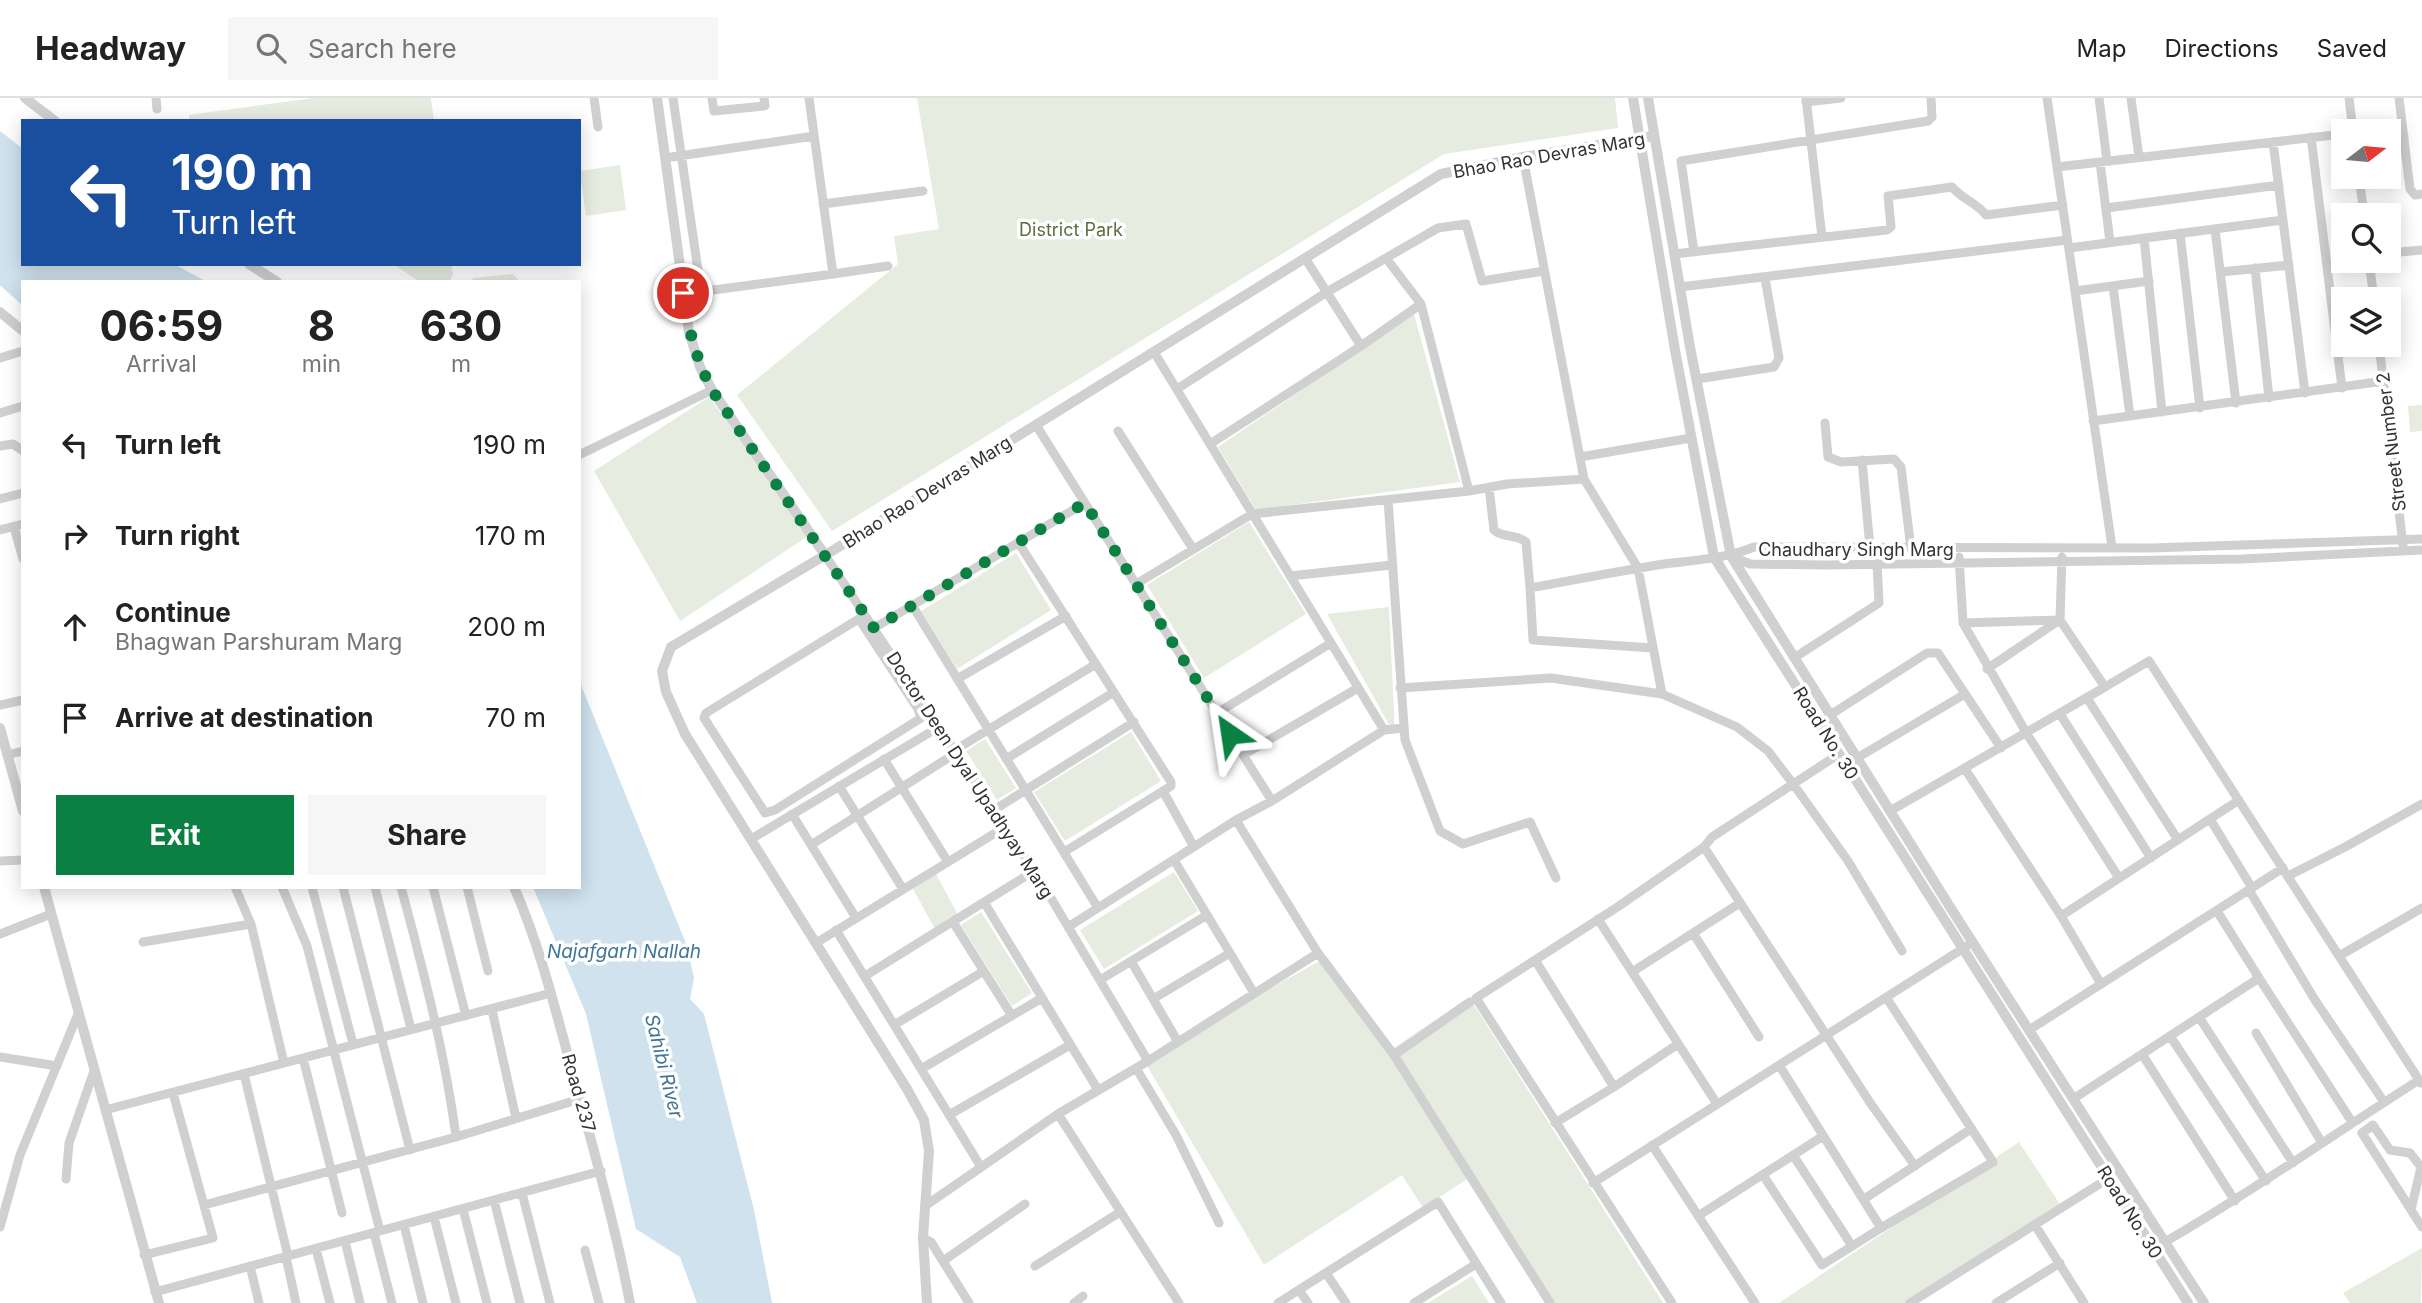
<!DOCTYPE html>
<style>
body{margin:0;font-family:Inter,sans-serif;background:#f6f6f6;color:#222;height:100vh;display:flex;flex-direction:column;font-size:26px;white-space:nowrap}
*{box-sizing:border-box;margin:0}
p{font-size:23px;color:#767676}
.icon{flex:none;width:38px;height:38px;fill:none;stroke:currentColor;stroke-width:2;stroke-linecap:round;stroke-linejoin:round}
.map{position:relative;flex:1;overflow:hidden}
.side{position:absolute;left:21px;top:182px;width:560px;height:609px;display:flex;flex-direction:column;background:#fff;border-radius:0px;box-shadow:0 4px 18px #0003}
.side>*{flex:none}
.top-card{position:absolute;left:21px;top:21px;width:560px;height:147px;border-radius:0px;box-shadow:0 4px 18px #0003;background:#1a4fa0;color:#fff;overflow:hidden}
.needle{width:46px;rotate:74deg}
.buttons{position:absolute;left:2331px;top:21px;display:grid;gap:14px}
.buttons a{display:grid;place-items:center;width:70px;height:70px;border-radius:0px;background:#fff;box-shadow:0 4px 18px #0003;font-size:35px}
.pin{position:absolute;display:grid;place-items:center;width:60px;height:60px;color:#fff;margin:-30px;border:4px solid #fff;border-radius:50%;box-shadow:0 2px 7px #0007}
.me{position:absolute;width:77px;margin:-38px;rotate:328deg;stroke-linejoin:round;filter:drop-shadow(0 0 5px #0008)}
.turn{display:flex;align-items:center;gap:24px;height:147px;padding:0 35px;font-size:32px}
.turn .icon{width:91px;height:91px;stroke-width:2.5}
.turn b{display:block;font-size:49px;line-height:60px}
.eta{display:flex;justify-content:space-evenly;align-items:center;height:119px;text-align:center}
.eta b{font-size:42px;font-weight:700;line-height:49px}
.primary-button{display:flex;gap:14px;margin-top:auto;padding:14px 35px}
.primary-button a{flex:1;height:80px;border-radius:0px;background:#0b8043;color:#fff;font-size:28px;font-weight:700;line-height:80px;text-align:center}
.primary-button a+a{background:#f6f6f6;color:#222}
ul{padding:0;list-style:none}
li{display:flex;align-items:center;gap:21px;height:91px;padding:0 35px}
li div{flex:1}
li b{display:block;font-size:26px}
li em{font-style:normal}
header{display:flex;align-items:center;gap:42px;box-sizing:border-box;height:98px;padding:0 35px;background:#fff;border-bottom:2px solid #e0e0e0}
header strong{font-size:33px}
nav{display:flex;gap:38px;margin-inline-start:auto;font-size:24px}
.search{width:490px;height:63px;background:#f6f6f6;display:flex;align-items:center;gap:18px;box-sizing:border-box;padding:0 24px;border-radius:0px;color:#767676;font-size:26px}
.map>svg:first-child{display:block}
.green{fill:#e6ecdf}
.water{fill:#cfe2ee}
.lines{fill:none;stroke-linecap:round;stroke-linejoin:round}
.minor{stroke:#d0d0d0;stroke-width:9}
.tertiary{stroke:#d0d0d0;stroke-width:10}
.route{stroke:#0b8043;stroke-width:12;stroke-dasharray:0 21.6}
.labels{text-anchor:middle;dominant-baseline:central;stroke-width:7;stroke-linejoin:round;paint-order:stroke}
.street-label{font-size:18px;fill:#333;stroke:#fff}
.park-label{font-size:18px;fill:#56703f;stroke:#fff}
.water-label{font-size:19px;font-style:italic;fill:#3f7597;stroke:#fff}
</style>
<header>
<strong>Headway</strong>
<div class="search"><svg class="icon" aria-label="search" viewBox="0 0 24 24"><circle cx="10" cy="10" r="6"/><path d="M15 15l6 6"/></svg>Search here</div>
<nav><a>Map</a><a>Directions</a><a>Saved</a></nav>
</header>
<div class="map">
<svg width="2422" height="1205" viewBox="0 0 2422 1205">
<rect width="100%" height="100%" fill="#fff"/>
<path class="green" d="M313,0H431L434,23H189V17Z
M917,0H1615L1618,30L1444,56L832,433L737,297L898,166L894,138L939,131Z
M620,67L626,112L586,118L580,73Z
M393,166H451L453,176L450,184H420Z
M513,176L520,184H469L474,180Z
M1414,216L1460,384L1256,412L1218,349Z
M709,299L811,436L680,523L594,373Z
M2422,307V333L2410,334L2408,308Z
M1249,424L1306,516L1204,580L1147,487Z
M1016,455L1051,512L957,571L921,513Z
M1389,509L1395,637L1327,516Z
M1131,634L1161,683L1065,743L1034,694Z
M985,641L1016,690L997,702L966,653Z
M1174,774L1198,813L1104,871L1080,832Z
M936,776L958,817L935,831L913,791Z
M981,814L1032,895L1012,908L961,827Z
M1327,859L1388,954L1469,899L1663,1205H1552L1470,1079L1423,1110L1402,1077L1264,1167L1143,961Z
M2019,1044L2061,1108L1916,1205H1779Z
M2422,1150L2421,1205H2350L2343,1195Z
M1472,1178L1489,1205H1428Z"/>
<path class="water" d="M0,33L23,51V166H174L207,184H23V208L0,187Z
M579,582L687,848L694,880L690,901L704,916L754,1112L772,1205H697L680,1159L636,1131L586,916L533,789H579Z"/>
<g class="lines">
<path class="minor" d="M156,0L157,11
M594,0L598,29
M673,0L701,193
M712,0L714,13L765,8L764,0
M1806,0L1822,139
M2047,0L2112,449
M2099,0L2107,63
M2131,0L2139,59
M2349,0L2353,33
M2399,0L2410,91L2415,97L2422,96
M1806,4L1841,0
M2311,39L2342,290
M2389,40L2404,38
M2273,44L2305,295
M1523,59L1584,381L1638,470L1662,596
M665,60L814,38
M2100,64L2110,144
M2057,69L2343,36
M2359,79L2364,117
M823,106L923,93
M2106,110L2279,87
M2215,131L2236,305
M2180,135L2200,310
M2144,140L2162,314
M2069,150L2283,122
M1694,154L1681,63L1928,23L1932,19L1931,0
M2389,155L2422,152
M1674,156L1887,132L1891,129L1888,98L1952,89C1963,102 1976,104 1986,117L2063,107
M1305,160L1361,248
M1386,160L1421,206L1469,393
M2369,163L2374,201
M2255,170L2269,300
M2221,174L2289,167
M833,176L888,168
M2113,188L2130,318
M1680,189L2067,142
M2075,193L2149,183
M683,196L833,176L809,0
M2379,247L2403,447
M1154,254L1384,632
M0,260L23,253
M1697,281L1774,269L1779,260L1765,180
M1177,291L1327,194L1438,130L1466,126L1482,183L1544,173
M0,315L23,308
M2093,323L2384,283
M1825,325L1828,359L1841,364L1894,361L1901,369L1911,451
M1036,327L1272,703
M1118,333L1193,451
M1210,346L1361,248L1421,206
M0,348L13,346L23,353
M579,357L712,292
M1580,359L1691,340
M1862,362L1870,450
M1489,389L1494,432C1502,440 1517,436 1526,444L1530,490C1574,482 1619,473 1664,466C1694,462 1725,461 1754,449L2151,450L2422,441
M0,401L23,395
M1388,402L1405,642L1440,733L1463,746L1530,724L1556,780
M14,429L23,461
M0,432L23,426
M1018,444L1171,684V688L1163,693L1064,754
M825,457L1039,780L1148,963
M1731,458L1750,466L1826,467L2242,461L2422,452
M1959,459L1963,525L2027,636L2119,780
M2062,459L2060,522L2105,589L2149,563L2339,858L2422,810
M1290,478L1392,467
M1136,486L1252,416L1469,393L1507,386L1584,381
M1530,490L1533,542L1653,550
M912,507L1098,810
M859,521L918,611L921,620L775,712L765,715L704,620L706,615L865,517
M1963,525L2060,522
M874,530L1085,405
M1794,560L1879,505L1877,465
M1987,571L2058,523
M957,581L1066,518
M1400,590L1551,580L1662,596L1737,629L1768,653L1794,687L1848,763L1902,853
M2087,600L2178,742
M0,607L23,602
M1217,615L1331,545
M2060,616L2151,760
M1830,617L1927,555H1938L2001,650
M955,652L1096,566
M7,657L23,653
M1243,657L1358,590
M1857,660L1965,596
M884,661L948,764
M1006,661L1114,594
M1965,671L2061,818L2101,886
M839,688L903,791
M1163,693L1194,749
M994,712L1134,624
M1890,713L2105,589
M792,716L856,820
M2210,721L2252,790
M1236,722L1318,855L1394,957L1550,1205
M751,741L939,629
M811,747L956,655
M1704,749L1871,1006L1915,1068
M1174,762L1254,895
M0,763L23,762
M2288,778L2345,749L2422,706
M282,789L307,848L380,1133
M312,789L353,946
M343,789L410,1052
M375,789L411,931
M401,789C423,871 445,955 456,1039
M433,789L466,918
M467,789L488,873
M2249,792L2315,902L2384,1004
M984,804L1098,992
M2061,818L2239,702
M1598,821L1717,1006
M953,824L1012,918
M251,826L284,965
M1068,829L1236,722L1272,703L1384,632L1404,630
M836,832L981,1069
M1693,835L1759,939
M0,836L51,816
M143,844L251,826L235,789
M816,845L1005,729
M2339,858L2421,985
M1535,862L1614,989L1555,1025
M1131,863L1178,944
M1632,874L1740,805
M865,878L1034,773
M2259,880L2352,1024
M1100,882L1207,817
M1153,901L1230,855
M492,912L516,1020
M2199,919L2293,1065
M894,927L984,873
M2029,932L2283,770
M2256,935L2322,1045
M2170,938L2266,1083
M2142,956L2235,1103
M1394,957L1470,904
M0,959L57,968
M303,960L342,1115
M1779,967L1881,1130L1993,1064L1886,899
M1136,970L1176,1037L1219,1125
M921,971L1042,900
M244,976L288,1158
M1614,989L1678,946
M2073,1001L2259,880L2217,813
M105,1012L551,895
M1058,1016L1179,1205
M949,1017L1070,947
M1652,1047L1755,1205
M1793,1057L1852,1148
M1763,1077L1822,1167L1881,1130
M66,1081L69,1045L94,973
M1593,1085L1967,848
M522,1095L550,1205
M1864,1101L1971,1031
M494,1102L520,1205
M204,1107L456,1039L580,1001
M925,1108L1058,1016L1148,963L1318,855
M463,1111L487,1205
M2411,1112L2421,1069L2410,1055L2390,1052L2373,1027L2362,1035L2422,1129
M1698,1118L1823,1038
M434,1119L456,1205
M404,1127L423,1205
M2035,1127L2084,1205
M0,1129L20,1057L78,916
M374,1135L392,1205
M923,1140L931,1144L969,1205
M345,1143L360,1205
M2165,1144C2252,1094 2334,1036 2419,982
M316,1151L330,1205
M585,1152L599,1205
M144,1157L213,1140L173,995
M286,1159L296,1205
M943,1163L1025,1106
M250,1168L259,1205
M1035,1168L1120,1114
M1326,1175L1346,1205
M1299,1192L1308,1205
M155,1194L601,1073
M1074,1205L1083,1198
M1278,1205L1438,1104L1501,1205
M1414,1205L1476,1166
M1672,1205L1476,900L1619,808L1704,749L1712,739L1839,656
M1910,1205L2109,1080
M1996,1205L2060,1165"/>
<path class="tertiary" d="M25,0L55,23
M657,0L689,234L700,269L712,292L825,457
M1633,0L1675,252L1714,459L2188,1205
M1648,0L1690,249L1731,458L1950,809L2204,1205
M249,166L277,184
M0,214L23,233
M0,630L23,713
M44,789L159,1205
M514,789C540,848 555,911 572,972C593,1050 615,1126 630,1205
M927,1205L923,1140L929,1053L924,1022L907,991L685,636L666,594L662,573L671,549L832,453L1441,76L1523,59L1654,38"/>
</g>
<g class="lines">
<path class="route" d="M683,195C688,230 696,261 712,292L874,530L1085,405L1230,636"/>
</g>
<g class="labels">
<g class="street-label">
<text transform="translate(1549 57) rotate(-10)">Bhao Rao Devras Marg</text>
<text transform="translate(2391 344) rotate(-97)">Street Number 2</text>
<text transform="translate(927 394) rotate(-32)">Bhao Rao Devras Marg</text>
<text x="1856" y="451">Chaudhary Singh Marg</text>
<text transform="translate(1826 635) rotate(58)">Road No. 30</text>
<text transform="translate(970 677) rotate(57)">Doctor Deen Dyal Upadhyay Marg</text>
<text transform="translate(579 995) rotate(74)">Road 237</text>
<text transform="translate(2130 1114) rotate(58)">Road No. 30</text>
</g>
<g class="park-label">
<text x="1071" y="131">District Park</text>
</g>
<g class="water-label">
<text x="624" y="853">Najafgarh Nallah</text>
<text transform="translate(664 968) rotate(76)">Sahibi River</text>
</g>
</g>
</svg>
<div class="buttons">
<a><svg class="needle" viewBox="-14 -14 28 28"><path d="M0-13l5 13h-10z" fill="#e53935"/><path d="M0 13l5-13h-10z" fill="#767676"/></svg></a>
<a><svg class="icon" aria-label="search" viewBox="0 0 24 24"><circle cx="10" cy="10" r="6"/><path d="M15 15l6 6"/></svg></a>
<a><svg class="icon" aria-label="layers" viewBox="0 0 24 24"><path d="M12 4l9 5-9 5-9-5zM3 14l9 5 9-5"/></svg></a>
</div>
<div class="pin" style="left:683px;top:195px;background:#d93025"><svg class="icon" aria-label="arrive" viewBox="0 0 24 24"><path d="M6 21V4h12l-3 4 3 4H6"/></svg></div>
<svg class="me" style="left:1230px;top:636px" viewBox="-20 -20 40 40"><path d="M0-17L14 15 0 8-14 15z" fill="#0b8043" stroke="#fff" stroke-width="4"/></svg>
<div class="top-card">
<div class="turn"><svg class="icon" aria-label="left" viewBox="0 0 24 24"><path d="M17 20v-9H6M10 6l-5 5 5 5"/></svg><div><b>190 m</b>Turn left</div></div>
</div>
<section class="side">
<div class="eta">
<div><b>06:59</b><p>Arrival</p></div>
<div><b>8</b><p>min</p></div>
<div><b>630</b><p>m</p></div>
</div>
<ul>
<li><svg class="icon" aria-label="left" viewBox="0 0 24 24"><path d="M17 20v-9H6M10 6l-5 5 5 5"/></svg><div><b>Turn left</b></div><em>190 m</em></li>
<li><svg class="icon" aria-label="right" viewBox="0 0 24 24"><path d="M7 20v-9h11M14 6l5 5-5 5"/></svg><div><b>Turn right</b></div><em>170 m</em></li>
<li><svg class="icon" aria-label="ahead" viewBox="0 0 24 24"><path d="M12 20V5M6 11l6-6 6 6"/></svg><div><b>Continue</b><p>Bhagwan Parshuram Marg</p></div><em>200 m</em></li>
<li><svg class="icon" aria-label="arrive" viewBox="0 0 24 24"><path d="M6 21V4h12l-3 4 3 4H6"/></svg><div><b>Arrive at destination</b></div><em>70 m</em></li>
</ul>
<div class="primary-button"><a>Exit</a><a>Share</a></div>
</section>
</div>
